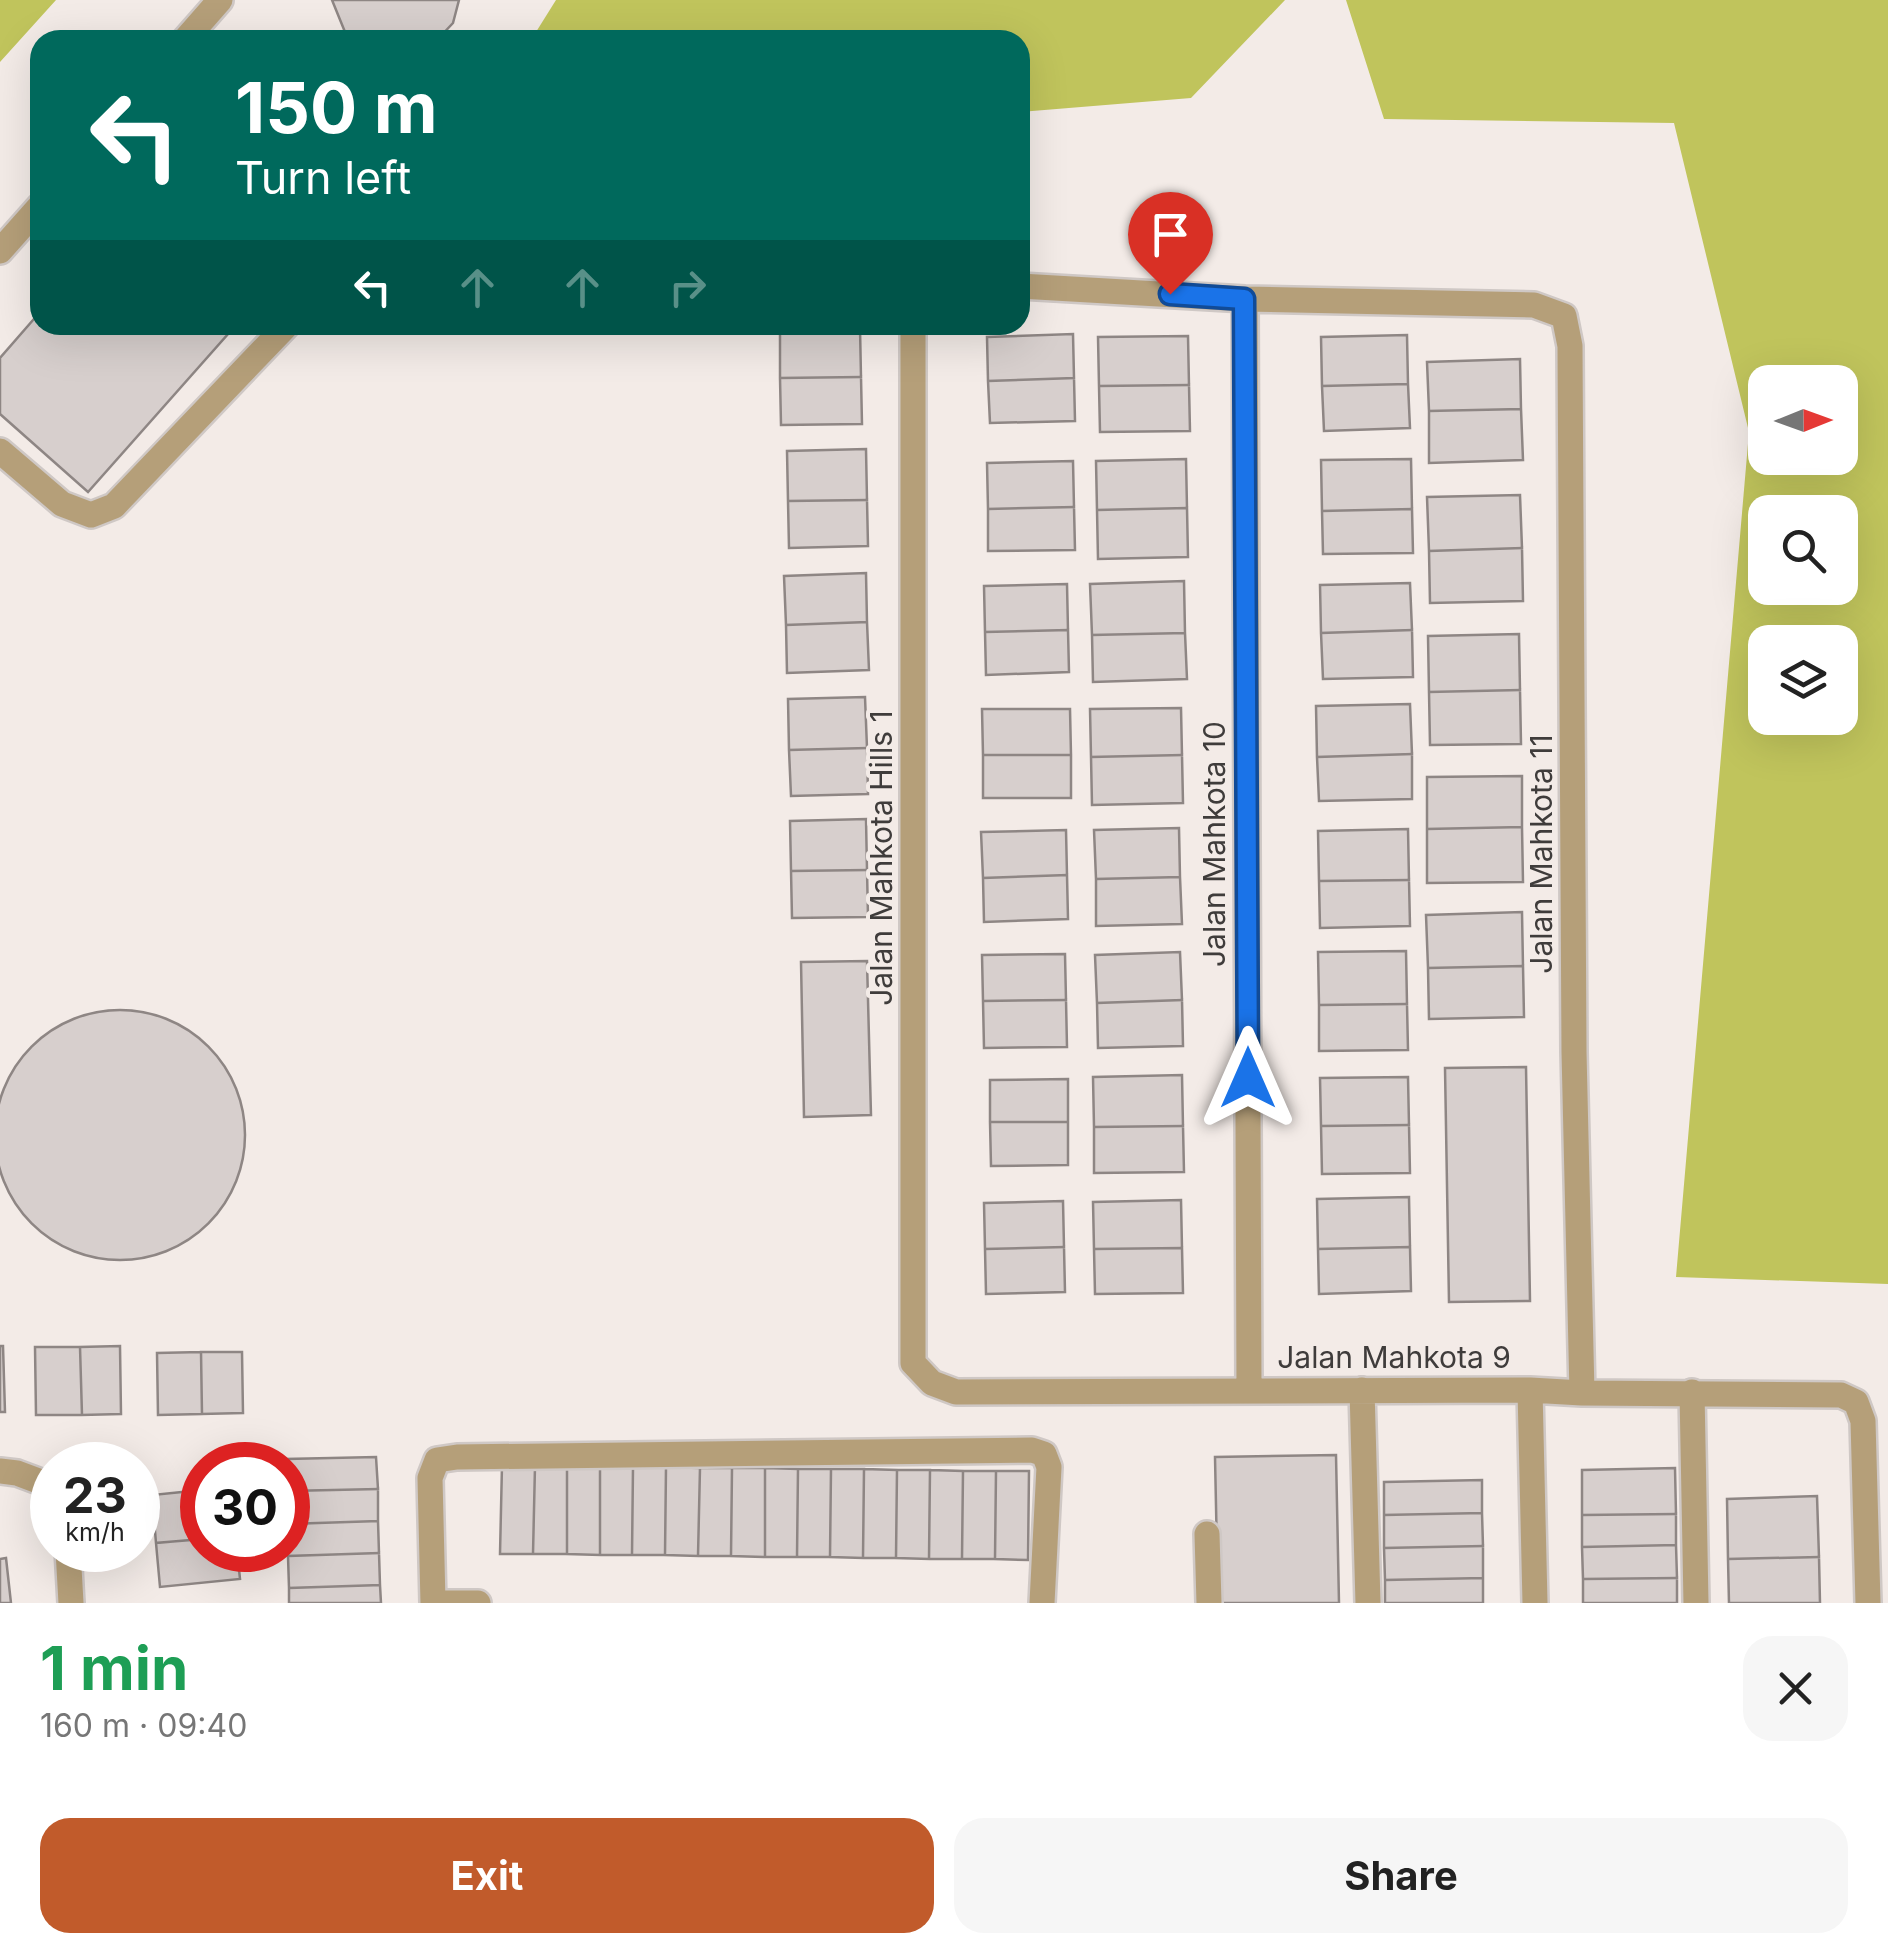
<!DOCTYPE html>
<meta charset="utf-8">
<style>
body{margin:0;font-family:Inter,sans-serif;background:#f6f6f6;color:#222;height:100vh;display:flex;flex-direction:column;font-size:38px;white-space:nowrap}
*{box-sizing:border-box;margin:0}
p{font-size:32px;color:#767676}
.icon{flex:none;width:55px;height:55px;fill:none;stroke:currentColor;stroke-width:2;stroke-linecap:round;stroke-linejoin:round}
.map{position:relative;height:1603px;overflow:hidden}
.sheet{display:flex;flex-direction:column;background:#fff;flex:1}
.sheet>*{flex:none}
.top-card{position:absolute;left:30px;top:30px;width:1000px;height:305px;border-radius:30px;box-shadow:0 10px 40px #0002;background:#00695c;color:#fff;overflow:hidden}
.needle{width:65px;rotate:89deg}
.controls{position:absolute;left:1748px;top:365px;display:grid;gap:20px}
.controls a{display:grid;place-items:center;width:110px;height:110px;border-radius:20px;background:#fff;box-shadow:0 10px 40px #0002;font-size:50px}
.speed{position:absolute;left:30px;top:1442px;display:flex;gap:20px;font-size:50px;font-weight:700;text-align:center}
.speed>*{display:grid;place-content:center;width:130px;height:130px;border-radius:50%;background:#fff;box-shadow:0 10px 40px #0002;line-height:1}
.speed small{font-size:25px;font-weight:400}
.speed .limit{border:15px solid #d22;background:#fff;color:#111}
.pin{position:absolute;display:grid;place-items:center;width:85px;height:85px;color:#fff;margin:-102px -42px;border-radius:50% 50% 50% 0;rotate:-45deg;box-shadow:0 0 10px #0007}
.pin .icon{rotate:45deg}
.me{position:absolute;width:110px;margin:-55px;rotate:0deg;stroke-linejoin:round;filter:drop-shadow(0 0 8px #0008)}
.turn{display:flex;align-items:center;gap:35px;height:210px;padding:0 40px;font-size:45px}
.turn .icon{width:130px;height:130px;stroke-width:2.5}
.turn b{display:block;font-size:70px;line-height:85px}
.lanes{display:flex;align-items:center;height:95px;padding:0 40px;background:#0003;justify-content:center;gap:50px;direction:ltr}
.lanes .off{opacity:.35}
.round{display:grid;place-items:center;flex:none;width:105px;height:105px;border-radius:30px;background:#f6f6f6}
.head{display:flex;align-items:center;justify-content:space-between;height:170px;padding:0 40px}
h1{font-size:60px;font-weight:700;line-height:75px;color:#1e9e55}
.cta{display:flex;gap:20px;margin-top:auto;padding:20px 40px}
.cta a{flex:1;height:115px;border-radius:30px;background:#c15b2b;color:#fff;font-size:40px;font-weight:700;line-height:115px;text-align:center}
.cta a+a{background:#f6f6f6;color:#222}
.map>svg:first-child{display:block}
.forest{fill:#c0c45c;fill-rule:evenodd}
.building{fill:#d7cfcd;stroke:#8e8684;stroke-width:2.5}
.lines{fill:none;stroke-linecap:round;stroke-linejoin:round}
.minor-casing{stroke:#cfc8c5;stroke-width:30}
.minor{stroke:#b59f79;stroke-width:25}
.route-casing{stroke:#114b97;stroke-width:25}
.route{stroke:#1a73e8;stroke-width:18}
.labels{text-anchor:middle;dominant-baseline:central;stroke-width:8;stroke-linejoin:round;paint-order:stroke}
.street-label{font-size:30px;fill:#3f3c3b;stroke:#f3ebe7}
</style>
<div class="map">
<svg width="1888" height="1603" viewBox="0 0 1888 1603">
<rect width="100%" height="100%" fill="#f3ebe7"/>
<path class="forest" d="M0,0H56L0,62Z
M556,0H1285L1191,98L1020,112V40H531Z
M1346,0H1888V1284L1676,1277L1749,432L1674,123L1384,119ZM1765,382H1840V458H1765ZM1765,512H1840V588H1765ZM1765,642H1840V718H1765Z"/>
<path class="building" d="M332,0H459L453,23L437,40H356L345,32Z
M40,312V325H236L88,492L0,414V358Z
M860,328L861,377L780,378V330Z
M1073,334L1074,378L988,381L987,337Z
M1407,335L1408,384L1322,386L1321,337Z
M1188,336L1189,385L1099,386L1098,337Z
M1520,359L1521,409L1429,411L1427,362Z
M861,377L862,424L781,425L780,378Z
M1074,378L1075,421L990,423L988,381Z
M1408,384L1410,428L1324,431L1322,386Z
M1189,385L1190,431L1100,432L1099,386Z
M1521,409L1523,460L1429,463V411Z
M866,449L867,500L788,501L787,451Z
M1186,459L1187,508L1097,510L1096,461Z
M1411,459L1412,509L1322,511L1321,460Z
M1073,461L1074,507L988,509L987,463Z
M1520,495L1522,548L1429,551L1427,497Z
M867,500L868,546L789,548L788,501Z
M1074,507L1075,550L988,551V509Z
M1187,508L1188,557L1098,559L1097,510Z
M1412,509L1413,553L1323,554L1322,511Z
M1522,548L1523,601L1430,603L1429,551Z
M866,573L867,622L786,625L784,576Z
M1184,581L1185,633L1092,635L1090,584Z
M1410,583L1412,630L1321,633L1320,585Z
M1067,584L1068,630L985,632L984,586Z
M867,622L869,670L787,673L786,625Z
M1068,630L1069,672L986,675L985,632Z
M1412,630L1413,677L1323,679L1321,633Z
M1185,633L1187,679L1093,682L1092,635Z
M1519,634L1520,690L1429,692L1428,636Z
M1520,690L1521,744L1430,745L1429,692Z
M865,697L867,748L789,750L788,699Z
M1410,704L1412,754L1317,757L1316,706Z
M1181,708L1182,755L1091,757L1090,709Z
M982,709H1070L1071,755H983Z
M867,748L868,794L791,796L789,750Z
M1412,754V799L1319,801L1317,757Z
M983,755H1071V798H983Z
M1182,755L1183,803L1092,805L1091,757Z
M1522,776V827L1427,829V777Z
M866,819L867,870L791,871L790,821Z
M1522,827L1523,882L1427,883V829Z
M1179,828L1180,877L1096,879L1094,830Z
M1408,829L1409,880L1319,881L1318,831Z
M1066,830L1067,875L983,878L981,832Z
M867,870L868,917L792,918L791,871Z
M1067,875L1068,919L984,922L983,878Z
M1180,877L1182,924L1096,926V879Z
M1409,880L1410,926L1320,928L1319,881Z
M1522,912L1523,966L1428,968L1426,915Z
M1406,951L1407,1004L1319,1005L1318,952Z
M1180,952L1182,1000L1097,1003L1095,955Z
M1065,954L1066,1000L983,1001L982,955Z
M867,961L871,1115L804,1117L801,962Z
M1523,966L1524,1017L1429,1019L1428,968Z
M1066,1000L1067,1047L984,1048L983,1001Z
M1182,1000L1183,1046L1098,1048L1097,1003Z
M1407,1004L1408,1050L1319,1051V1005Z
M-5 1135a125 125 0 1 1 250 0a125 125 0 1 1-250 0Z
M1526,1067L1530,1301L1449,1302L1445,1068Z
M1182,1075L1183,1126L1094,1127L1093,1077Z
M1408,1077L1409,1125L1321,1126L1320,1078Z
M1068,1079V1122H990V1080Z
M990,1122H1068V1165L991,1166Z
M1409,1125L1410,1173L1322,1174L1321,1126Z
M1183,1126L1184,1172L1094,1173V1127Z
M1409,1197L1410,1247L1318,1249L1317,1199Z
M1181,1200L1182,1248L1094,1249L1093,1202Z
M1063,1201L1064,1247L985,1249L984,1203Z
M1064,1247L1065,1292L986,1294L985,1249Z
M1410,1247L1411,1291L1319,1294L1318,1249Z
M1182,1248L1183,1293L1095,1294L1094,1249Z
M0,1346H3L5,1412H0Z
M120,1346L121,1414L82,1415L80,1347Z
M35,1347H80L82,1415H36Z
M201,1352L202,1414L158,1415L157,1353Z
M201,1352H242L243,1413L202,1414Z
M1336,1455L1339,1603H1218L1215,1457Z
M376,1457L378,1489L288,1491L286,1459Z
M502,1465L535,1466L533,1554H500Z
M535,1466H567V1554H533Z
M567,1466H600V1555L567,1554Z
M600,1466L633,1467L632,1555H600Z
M633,1467H666L665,1555H632Z
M666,1467L700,1468L698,1556L665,1555Z
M700,1468H732L731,1556H698Z
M732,1468H765V1557L731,1556Z
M765,1468L798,1469L797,1557H765Z
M1675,1468L1676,1514L1582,1515V1470Z
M798,1469H831L830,1557H797Z
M831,1469H864L863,1558L830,1557Z
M864,1469L897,1470L896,1558H863Z
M897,1470H930L929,1559L896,1558Z
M930,1470L963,1471L962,1559H929Z
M963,1471H996L995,1559H962Z
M996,1471H1029L1028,1560L995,1559Z
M1482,1480V1513L1384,1515V1482Z
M378,1489V1521L288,1524V1491Z
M202,1490V1539L156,1543L152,1495Z
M1817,1496L1819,1557L1728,1559L1727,1499Z
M1482,1513L1483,1546L1384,1548V1515Z
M1676,1514V1545L1582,1547V1515Z
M378,1521L379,1553L288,1556V1524Z
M202,1539V1550H237L240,1579L160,1587L156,1543Z
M1676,1545L1677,1578L1583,1579L1582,1547Z
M1483,1546V1578L1385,1580L1384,1548Z
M379,1553L380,1585L289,1588L288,1556Z
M1819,1557L1820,1603H1729L1728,1559Z
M6,1558L11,1603H0V1559Z
M1483,1578V1603H1385V1580Z
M1677,1578V1603H1583V1579Z
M380,1585L381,1603H289V1588Z"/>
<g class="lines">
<g class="minor-casing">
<path id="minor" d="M185,40L220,0
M0,251L40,206
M1020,286L1245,299L1534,305L1564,316L1570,346L1574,1052L1582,1393
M1245,299L1249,1389
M913,325V1363L932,1383L956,1392L1530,1390L1582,1393L1841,1395L1856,1402L1863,1421L1868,1603
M0,451L62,504L91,515L114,506L287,325
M1362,1390L1368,1603
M1530,1390L1535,1603
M1692,1392L1696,1603
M0,1471L17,1473L49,1485L52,1491
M1207,1534L1209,1603
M68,1550L71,1603
M433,1603L430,1478L437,1460L457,1457L1032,1450L1044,1454L1049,1467L1042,1603
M433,1603H478"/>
</g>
<use href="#minor" class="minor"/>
</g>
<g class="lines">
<g class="route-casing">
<path id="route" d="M1170,294L1244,299L1248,1078"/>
</g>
<use href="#route" class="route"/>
</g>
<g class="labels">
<g class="street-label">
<text transform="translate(1214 844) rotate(-90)">Jalan Mahkota 10</text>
<text transform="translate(1541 854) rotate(-90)">Jalan Mahkota 11</text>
<text transform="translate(881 858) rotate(-90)">Jalan Mahkota Hills 1</text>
<text x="1394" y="1357">Jalan Mahkota 9</text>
</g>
</g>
</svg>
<div class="controls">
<a><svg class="needle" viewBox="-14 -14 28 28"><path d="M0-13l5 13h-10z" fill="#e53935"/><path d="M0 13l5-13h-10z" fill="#767676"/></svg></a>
<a><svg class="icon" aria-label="search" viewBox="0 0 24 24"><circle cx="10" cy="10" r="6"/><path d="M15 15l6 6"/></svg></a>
<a><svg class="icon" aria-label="layers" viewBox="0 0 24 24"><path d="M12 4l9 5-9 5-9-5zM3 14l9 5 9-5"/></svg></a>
</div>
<div class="speed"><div>23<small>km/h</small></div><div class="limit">30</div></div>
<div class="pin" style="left:1170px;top:294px;background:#d93025"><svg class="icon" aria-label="arrive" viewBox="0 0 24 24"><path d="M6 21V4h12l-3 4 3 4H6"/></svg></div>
<svg class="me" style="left:1248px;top:1078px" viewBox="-20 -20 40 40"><path d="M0-17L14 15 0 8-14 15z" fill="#1a73e8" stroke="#fff" stroke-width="4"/></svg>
<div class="top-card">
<div class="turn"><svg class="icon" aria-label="left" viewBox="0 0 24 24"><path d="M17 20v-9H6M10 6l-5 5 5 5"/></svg><div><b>150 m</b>Turn left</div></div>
<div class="lanes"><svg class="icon" aria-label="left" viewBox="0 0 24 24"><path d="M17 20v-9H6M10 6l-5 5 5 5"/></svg><svg class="icon off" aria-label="ahead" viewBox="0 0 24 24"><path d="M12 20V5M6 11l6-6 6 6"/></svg><svg class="icon off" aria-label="ahead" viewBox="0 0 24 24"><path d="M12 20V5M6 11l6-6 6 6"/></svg><svg class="icon off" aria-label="right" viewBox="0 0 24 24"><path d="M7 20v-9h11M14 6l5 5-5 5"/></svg></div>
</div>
</div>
<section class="sheet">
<div class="head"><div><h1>1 min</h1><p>160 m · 09:40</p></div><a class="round"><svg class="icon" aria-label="close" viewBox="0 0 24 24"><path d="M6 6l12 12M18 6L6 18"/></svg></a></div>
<div class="cta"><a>Exit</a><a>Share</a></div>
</section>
